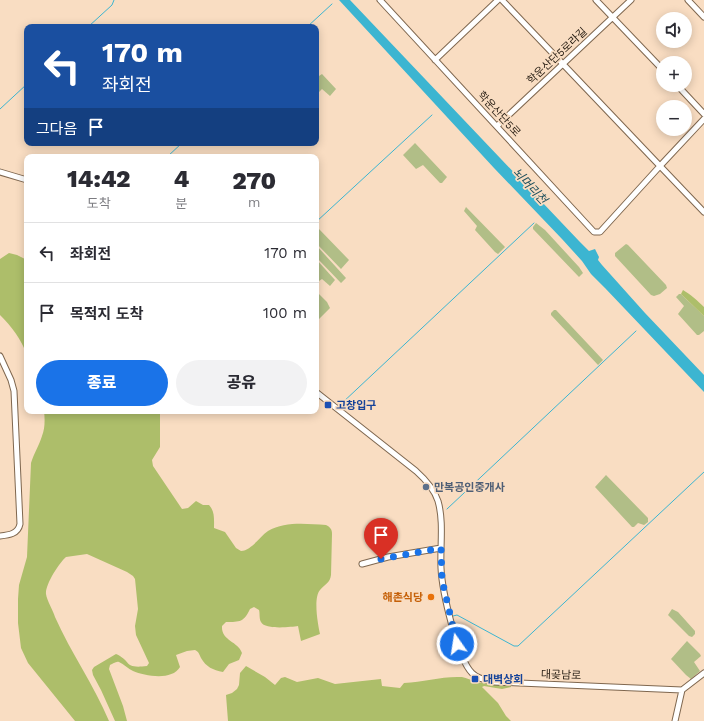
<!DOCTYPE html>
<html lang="ko">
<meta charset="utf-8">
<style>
body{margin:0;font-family:"Work Sans","Noto Sans KR",sans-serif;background:#f2f2f3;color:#2b2b33;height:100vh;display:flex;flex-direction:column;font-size:15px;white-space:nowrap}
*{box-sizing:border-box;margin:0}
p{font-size:13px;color:#7c7c81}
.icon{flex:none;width:22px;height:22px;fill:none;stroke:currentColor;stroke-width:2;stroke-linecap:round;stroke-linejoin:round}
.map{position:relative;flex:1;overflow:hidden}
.panel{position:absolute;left:24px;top:154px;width:295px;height:260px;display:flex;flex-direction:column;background:#fff;border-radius:8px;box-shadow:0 2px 10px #0003}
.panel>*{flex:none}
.top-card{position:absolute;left:24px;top:24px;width:295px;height:122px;border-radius:8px;box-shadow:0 2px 10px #0003;background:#1a4fa0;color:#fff;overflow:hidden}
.fabs{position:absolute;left:656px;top:12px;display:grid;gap:8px}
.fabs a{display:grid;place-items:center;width:36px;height:36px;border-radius:50%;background:#fff;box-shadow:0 2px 10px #0003;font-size:20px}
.pin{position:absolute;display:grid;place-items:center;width:34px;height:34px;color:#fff;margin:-41px -17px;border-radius:50% 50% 50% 0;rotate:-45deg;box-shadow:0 0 4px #0007}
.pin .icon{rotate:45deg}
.me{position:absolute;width:44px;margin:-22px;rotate:347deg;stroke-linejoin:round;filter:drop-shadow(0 0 3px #0008)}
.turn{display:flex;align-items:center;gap:14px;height:84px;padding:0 12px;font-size:18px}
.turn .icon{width:52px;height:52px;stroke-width:2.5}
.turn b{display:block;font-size:28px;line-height:34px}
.then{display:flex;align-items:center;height:38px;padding:0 12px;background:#0003;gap:8px;font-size:15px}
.eta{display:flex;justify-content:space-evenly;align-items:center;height:68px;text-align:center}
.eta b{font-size:24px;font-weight:800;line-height:28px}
.action{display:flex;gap:8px;margin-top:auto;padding:8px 12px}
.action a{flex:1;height:46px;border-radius:24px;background:#1a73e8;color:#fff;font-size:16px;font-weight:800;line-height:46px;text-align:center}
.action a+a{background:#f2f2f3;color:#2b2b33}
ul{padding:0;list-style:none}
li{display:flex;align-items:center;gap:12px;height:60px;padding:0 12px;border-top:1px solid #e1e1e2}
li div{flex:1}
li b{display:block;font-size:15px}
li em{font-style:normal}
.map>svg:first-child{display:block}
.green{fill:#b1be87}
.forest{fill:#adbe6a}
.water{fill:#3cb5d1}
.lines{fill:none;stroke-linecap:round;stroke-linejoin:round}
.stream{stroke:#3cb5d1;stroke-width:1}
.minor-casing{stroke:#7f674f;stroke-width:7}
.minor{stroke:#fff;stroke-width:5}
.route{stroke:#1a73e8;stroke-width:7;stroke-dasharray:0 12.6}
.transit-dot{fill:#1a4fb4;stroke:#f9ddc2;stroke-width:1.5}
.service-dot{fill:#5c6f8a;stroke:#f9ddc2;stroke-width:1.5}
.food-dot{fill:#e8710a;stroke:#f9ddc2;stroke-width:1.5}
.labels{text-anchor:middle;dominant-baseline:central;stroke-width:3.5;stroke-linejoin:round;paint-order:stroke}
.street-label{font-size:11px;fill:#271d13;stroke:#f9ddc2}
.transit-label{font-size:11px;font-weight:bold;fill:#164399;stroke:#f9ddc2;text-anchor:start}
.service-label{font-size:11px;font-weight:bold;fill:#4e5e75;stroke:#f9ddc2;text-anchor:start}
.food-label{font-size:11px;font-weight:bold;fill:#c56008;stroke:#f9ddc2;text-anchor:end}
.water-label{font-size:12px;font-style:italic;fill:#20515e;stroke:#f9ddc2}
</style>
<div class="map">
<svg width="704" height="721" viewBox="0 0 704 721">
<rect width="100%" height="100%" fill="#f9ddc2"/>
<path class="green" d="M322,74L336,89L330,96L322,89L316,95V78Z
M415,143L447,177L442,183H440L423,165L416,169L403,155Z
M466,207L505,247L498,254L495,252L475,230L477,226L464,211Z
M536,223L545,230L579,267L583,273L579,277L533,229V227Z
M318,228L349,260L341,269L316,243V229Z
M626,244L628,245L666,285L667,288L660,294L654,296L651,295L615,256V253Z
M316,245L346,278L341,283L316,257Z
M316,259L335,280L330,286L322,279L316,283Z
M316,291L327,302L330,308L316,322Z
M679,294H681C689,302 696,308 704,316V331L699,335H697L678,314L684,306L676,297Z
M554,310H556L603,360L598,365L551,315V313Z
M606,475L648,518V522L644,525L638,523L634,527H632L595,487Z
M672,609L678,612L695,631V634L692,637L689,636L668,615Z
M687,641L700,654L701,656L694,662L700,671L691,679L686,675L671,659Z"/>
<path class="forest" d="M9,253L17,255L27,260V355C21,339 12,327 0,315V259Z
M683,290C690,294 698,301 704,307V316L681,294Z
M44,411H160V447L152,460L153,466L182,509L188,508L196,501L203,505H209C215,511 214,520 214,528L225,532L236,548L241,551C252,550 259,537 268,531C285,521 307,524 326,525C330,527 332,529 332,534L331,575C330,583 325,584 320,590C313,598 318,625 320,634L301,641L298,626C291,627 265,630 261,622C259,619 260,613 259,610L254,607L250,609C244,622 240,622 226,622L222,626C221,641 238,641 242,653L239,660L229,664L223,672C213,670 206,667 201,658C199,654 199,652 195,650L187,651L176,655L180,667C172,681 145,676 133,671C128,669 124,664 119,662C116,661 113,664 110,665L109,669L123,706L127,721H115L101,690L93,675L92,670L94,667L116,654C132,661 123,669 147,666L149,663L136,635L135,626L138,609L135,579L133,576L127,572L87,554L66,557C59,563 45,585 46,594C47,601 53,610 55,617C71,653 94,685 109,721H75L28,663L21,648L18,623V599L19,585L27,557L31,463C34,453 39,446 42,436C45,429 45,419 44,411Z
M246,666L265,677L275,685L281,678L285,677L297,682L318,678L335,684L381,679L382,686L400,688L404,683C424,682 442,676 462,677C467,678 471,680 477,682C487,684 500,684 511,685V687L502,689L484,686L482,687L498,703L506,716L511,721H228L226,695L232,693L237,689L239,685L240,673Z"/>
<path class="water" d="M339,0H350L579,241L589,251L595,249L599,257L598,260L602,265L645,313L704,375V392L605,288L591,274L582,261L562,239L494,168Z"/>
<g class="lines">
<path class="stream" d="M88,27L112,5L114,0
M307,27L332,4
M0,109L27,84
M167,157L182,143
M316,222L432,115
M341,404L534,223
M447,509L636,331
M453,616L457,615L514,646H518L704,472"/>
<g class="minor-casing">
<path id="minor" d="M380,0L594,232H600L660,166L502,0
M596,0L663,70
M688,0L704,17
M435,60L498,0
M677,85L704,114
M704,119L660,166L704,212
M497,126L631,0
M0,172L27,180
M0,356L11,380L14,391L20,524C18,534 9,535 0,536
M316,392L416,471C425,479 434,489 438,501C444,522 440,546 441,568C442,590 457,658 472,673C478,679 486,680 494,682L682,690L704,673
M362,564L388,557L441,548
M675,721L682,690"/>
</g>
<use href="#minor" class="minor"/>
</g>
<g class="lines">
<path class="route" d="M381,559L441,548L442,580L457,644"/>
</g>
<g class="transit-dot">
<rect x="324" y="401" width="8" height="8" rx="2"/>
<rect x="471" y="675" width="8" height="8" rx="2"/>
</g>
<circle class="service-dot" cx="426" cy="487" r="4"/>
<circle class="food-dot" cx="431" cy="597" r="4"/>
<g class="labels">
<g class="street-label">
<text transform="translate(557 56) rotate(-43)">학운산단5로라길</text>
<text transform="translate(499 114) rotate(47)">학운산단5로</text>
<text transform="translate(561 675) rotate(2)">대곶남로</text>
</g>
<g class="transit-label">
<text x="336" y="405">고창입구</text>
<text x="483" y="679">대벽상회</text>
</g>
<g class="service-label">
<text x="434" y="487">만복공인중개사</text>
</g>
<g class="food-label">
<text x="423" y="597">해촌식당</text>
</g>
<g class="water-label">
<text transform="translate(530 186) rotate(47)">뇌머리천</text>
</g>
</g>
</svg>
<div class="fabs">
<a><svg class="icon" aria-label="sound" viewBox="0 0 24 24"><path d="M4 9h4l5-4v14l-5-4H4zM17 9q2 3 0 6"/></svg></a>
<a>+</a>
<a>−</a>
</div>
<div class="pin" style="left:381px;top:559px;background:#d93025"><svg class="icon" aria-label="arrive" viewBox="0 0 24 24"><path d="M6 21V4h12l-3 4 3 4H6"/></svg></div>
<svg class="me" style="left:457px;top:644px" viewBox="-20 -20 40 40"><circle r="17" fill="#1a73e8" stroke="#fff" stroke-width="3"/><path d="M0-11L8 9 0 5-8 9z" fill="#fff"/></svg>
<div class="top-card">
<div class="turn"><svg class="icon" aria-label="left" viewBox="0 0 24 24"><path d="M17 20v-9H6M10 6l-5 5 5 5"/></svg><div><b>170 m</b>좌회전</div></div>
<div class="then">그다음<svg class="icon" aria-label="arrive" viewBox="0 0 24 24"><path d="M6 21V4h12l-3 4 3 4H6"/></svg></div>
</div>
<section class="panel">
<div class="eta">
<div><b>14:42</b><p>도착</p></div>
<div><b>4</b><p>분</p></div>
<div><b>270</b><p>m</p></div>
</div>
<ul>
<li><svg class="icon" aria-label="left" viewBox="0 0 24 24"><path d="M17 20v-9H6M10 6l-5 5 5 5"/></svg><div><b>좌회전</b></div><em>170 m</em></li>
<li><svg class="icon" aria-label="arrive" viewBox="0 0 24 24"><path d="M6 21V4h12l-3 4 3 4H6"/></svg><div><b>목적지 도착</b></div><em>100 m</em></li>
</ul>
<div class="action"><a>종료</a><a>공유</a></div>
</section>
</div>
